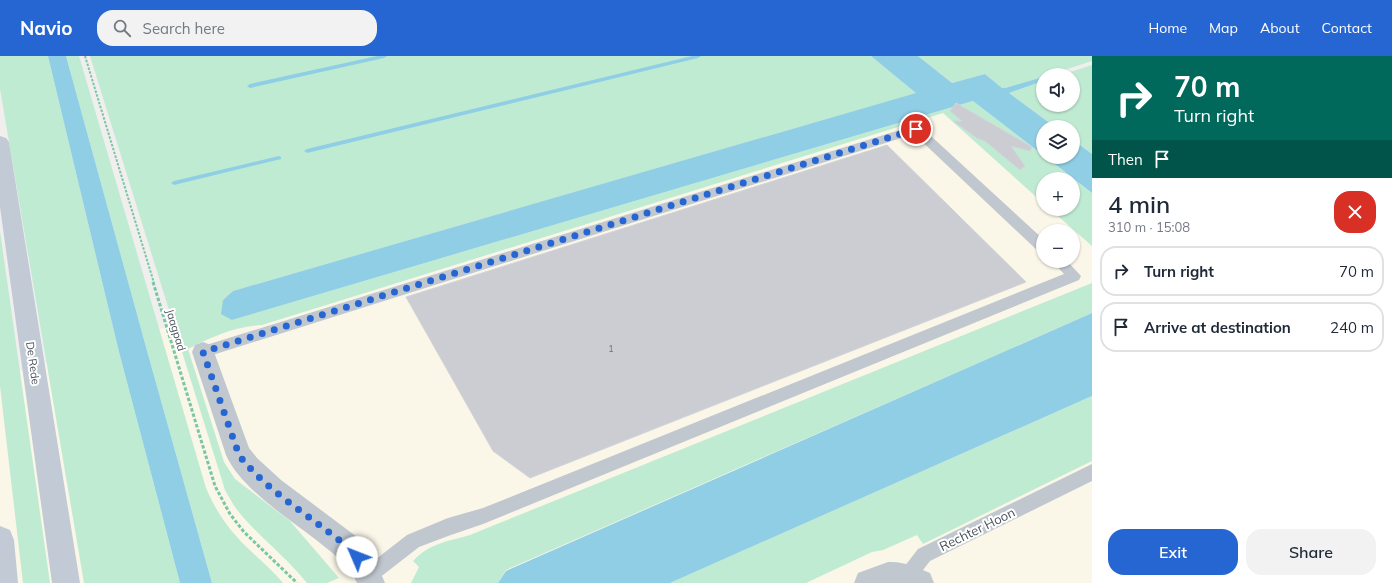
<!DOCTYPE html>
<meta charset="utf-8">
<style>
body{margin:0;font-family:Mulish,sans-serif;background:#f2f2f3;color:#1f2937;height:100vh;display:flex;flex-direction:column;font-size:15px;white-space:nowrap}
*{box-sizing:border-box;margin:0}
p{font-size:13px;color:#747a83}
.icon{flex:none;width:22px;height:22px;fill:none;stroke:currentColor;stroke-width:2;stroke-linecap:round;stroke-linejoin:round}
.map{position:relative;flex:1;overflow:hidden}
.drawer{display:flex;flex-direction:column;background:#fff;width:300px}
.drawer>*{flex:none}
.top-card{background:#00695c;color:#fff;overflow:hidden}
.tools{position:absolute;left:1036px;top:12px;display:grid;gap:8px}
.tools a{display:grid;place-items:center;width:44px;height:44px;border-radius:50%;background:#fff;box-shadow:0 1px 3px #0004;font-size:20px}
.pin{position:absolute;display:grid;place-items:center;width:34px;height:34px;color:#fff;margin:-17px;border:2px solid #fff;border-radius:50%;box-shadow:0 1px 4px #0007}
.me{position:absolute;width:44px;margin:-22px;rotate:314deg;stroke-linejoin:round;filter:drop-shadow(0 0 3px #0008)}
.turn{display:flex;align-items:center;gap:14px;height:84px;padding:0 16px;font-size:18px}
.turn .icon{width:52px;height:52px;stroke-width:2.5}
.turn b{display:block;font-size:28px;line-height:34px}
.then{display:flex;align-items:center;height:38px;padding:0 16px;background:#0003;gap:8px;font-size:15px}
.round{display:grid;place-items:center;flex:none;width:42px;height:42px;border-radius:16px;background:#f2f2f3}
.overview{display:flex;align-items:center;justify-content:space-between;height:68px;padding:0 16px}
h1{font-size:24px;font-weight:600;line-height:30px}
.button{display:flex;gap:8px;margin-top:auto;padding:8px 16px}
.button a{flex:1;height:46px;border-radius:16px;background:#2666d3;color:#fff;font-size:16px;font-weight:600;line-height:46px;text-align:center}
.button a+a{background:#f2f2f3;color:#1f2937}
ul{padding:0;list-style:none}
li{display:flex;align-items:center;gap:12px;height:50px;margin:0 8px 6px;padding:0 8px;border:2px solid #e0e1e3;border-radius:16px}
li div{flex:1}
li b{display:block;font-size:15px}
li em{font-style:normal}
header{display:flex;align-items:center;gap:24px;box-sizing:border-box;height:56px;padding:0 20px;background:#2666d3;color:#fff}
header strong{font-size:19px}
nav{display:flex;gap:22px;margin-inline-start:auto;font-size:14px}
.search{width:280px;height:36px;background:#f2f2f3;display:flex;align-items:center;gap:10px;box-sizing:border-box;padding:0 14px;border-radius:16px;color:#747a83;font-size:15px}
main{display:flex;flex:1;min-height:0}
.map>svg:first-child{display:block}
.commercial{fill:#faf6e8;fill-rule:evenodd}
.green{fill:#bfebd3}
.water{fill:#90cee5}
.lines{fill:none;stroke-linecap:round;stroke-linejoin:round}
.stream{fill:#90cee5;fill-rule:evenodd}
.building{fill:#cccdd2;stroke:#d3d4d9}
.path-far1{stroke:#7ac7a6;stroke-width:2;stroke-dasharray:2.5 1.5;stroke-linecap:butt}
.path{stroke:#7ac7a6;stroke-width:3;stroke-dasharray:3.5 2;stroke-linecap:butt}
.service{fill:#c0c7cf;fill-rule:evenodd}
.minor{fill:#c0c7cf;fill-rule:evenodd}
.secondary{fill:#c2cad6;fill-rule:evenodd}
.route{stroke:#2666d3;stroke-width:7;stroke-dasharray:0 12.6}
.labels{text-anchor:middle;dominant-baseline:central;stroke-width:4;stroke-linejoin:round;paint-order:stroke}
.number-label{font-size:9px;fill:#696f78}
.street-label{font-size:11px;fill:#48505a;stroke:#fff}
.near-street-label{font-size:13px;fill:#48505a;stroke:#fff}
</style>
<header>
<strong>Navio</strong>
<div class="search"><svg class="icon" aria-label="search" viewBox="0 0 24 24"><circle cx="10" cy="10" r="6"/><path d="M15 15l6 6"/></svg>Search here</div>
<nav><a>Home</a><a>Map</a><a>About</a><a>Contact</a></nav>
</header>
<main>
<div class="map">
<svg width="1092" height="527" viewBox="0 0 1092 527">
<rect width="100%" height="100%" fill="#f1eeee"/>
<path class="commercial" d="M978,29L1043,78V101H1073L1092,115V527H0V321ZM1043,123H1073V153H1043ZM1043,175H1073V205H1043Z"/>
<path class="green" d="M0,0H48L119,296L180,527H84L0,33Z
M66,0H79L206,432C214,450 223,466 237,481C251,497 269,510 283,527H212L146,291Z
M90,0H871L917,37L233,235L223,244L232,264L973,45L1043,99V101H1046L1092,137V190L1050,153H1073V123H1043V147L943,57L262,269C237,270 210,281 188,293L224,406L235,423L290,465L339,522L327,527H307C286,501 259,481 238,455C233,449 229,441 225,434Z
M918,0H1092V5L1049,19H1043V21L1005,32H1002L985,18L952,27Z
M1092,9V98L1073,84V71H1055L1009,37L1043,25V49H1073V19H1061Z
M0,175L50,527H23L0,330Z
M1092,227V257L506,514L498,527H411L419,511L413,505C430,487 446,486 470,479Z
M1092,340V405L923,488L917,479L883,494L872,496L806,527H670Z"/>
<path class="water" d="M48,0H66L146,291L212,527H180L119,296Z
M871,0H918L952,27L985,18L1002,32H1005L1043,21V25L1009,37L1055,71H1043V99L973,45L232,264L221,258L223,244L233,235L916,37Z
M1073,84L1092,98V137L1046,101H1073Z
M1092,257V340L670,527H498L506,515Z"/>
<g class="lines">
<path class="stream" d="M377,0H387L384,2L250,32L247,30L250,28Z
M692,0H701L698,2L307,97L304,95L307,93Z
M279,100L281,101V103L174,129L171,127L174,125Z"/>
</g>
<path class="building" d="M956,47L1032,91L1030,95L1011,90L1025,110L1020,114L985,85L977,82L953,65H962L950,55Z
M887,89L1026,226L530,422L493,395L406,241Z"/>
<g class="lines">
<path class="path-far1" d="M85,0L154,227"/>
<path class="path" d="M153,226L215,430L230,458L244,476L297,527"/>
<path class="service" d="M916,69L920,70L1043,183V196L1038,195L914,78L203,302L198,300L196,296L198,292L203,290Z
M1052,205H1067L1081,220L1079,224L483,468L448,480L419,491L374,526H362L359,520L362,514L407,479L448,462L483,452L1064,218Z
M1092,408V425L930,505L913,527H901L898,521L901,515L918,493Z"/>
<path class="minor" d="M203,286L211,289L214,296L249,392L257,402L281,424L361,484L372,497L385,527H357C349,509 335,499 320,487C291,464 241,433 226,399L192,296L195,289Z
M888,506C903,505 916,511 930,517L934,527H854L858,517Z"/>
<path class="secondary" d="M0,80L6,82L9,86L80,527H52L0,151Z
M0,470L10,474L14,484L18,527H0Z"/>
</g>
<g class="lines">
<path class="route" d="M357,501C347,489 334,480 322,471C293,449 261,428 239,399L203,296L916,73"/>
</g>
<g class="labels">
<g class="number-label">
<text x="611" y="292">1</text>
</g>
<g class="street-label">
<text transform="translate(176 274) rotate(73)">Jaagpad</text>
<text transform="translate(33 307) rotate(82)">De Rede</text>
</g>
<g class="near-street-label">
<text transform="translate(977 473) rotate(-26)">Rechter Hoon</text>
</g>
</g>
</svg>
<div class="tools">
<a><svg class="icon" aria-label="sound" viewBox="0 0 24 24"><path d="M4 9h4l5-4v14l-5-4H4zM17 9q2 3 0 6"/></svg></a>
<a><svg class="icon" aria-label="layers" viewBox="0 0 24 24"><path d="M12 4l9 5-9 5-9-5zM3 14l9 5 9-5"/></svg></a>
<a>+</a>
<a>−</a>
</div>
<div class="pin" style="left:916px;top:73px;background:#d93025"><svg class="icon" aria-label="arrive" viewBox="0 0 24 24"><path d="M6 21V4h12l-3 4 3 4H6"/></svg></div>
<svg class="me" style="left:357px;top:501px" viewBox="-20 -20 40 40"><circle r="19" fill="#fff"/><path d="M0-13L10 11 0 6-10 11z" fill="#2666d3"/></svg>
</div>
<section class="drawer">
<div class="top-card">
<div class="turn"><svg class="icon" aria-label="right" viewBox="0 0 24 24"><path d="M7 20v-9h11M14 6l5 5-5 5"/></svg><div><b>70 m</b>Turn right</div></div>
<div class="then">Then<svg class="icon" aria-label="arrive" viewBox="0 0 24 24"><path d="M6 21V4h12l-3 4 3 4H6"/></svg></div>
</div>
<div class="overview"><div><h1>4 min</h1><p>310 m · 15:08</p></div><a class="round" style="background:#d93025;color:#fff"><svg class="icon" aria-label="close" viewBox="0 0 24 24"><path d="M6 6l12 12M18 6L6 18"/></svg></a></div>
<ul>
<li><svg class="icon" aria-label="right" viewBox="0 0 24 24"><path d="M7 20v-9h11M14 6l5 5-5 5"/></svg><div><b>Turn right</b></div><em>70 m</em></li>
<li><svg class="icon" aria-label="arrive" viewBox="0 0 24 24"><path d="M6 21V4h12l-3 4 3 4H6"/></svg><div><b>Arrive at destination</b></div><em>240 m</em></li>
</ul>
<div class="button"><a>Exit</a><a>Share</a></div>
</section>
</main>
